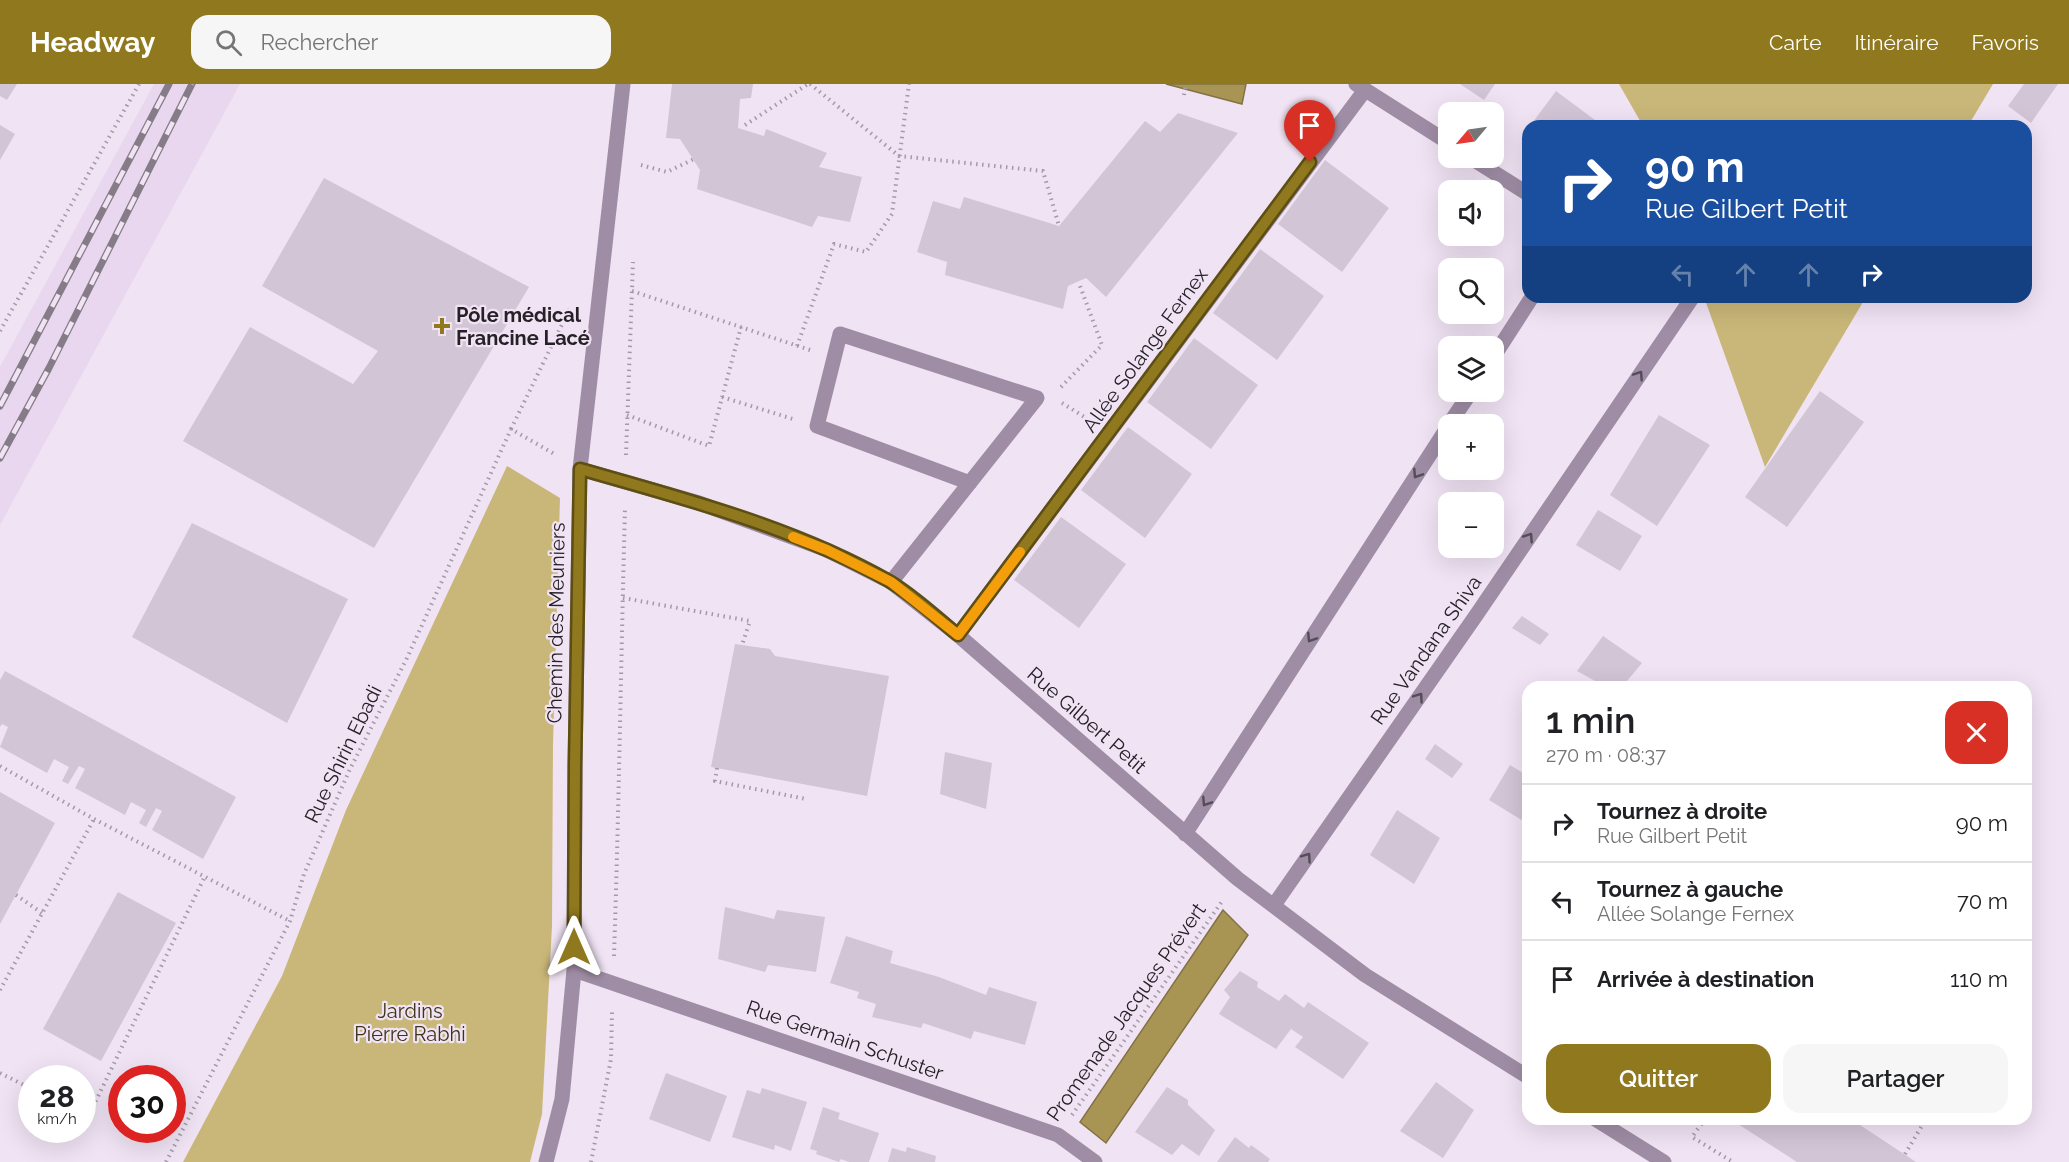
<!DOCTYPE html>
<html lang="fr">
<meta charset="utf-8">
<style>
body{margin:0;font-family:Raleway,sans-serif;background:#f6f6f6;color:#202124;height:100vh;display:flex;flex-direction:column;font-size:22px;white-space:nowrap}
*{box-sizing:border-box;margin:0}
p{font-size:20px;color:#757577}
.icon{flex:none;width:33px;height:33px;fill:none;stroke:currentColor;stroke-width:2;stroke-linecap:round;stroke-linejoin:round}
.map{position:relative;flex:1;overflow:hidden}
.details{position:absolute;left:1522px;top:597px;width:510px;height:444px;display:flex;flex-direction:column;background:#fff;border-radius:18px;box-shadow:0 6px 24px #0002}
.details>*{flex:none}
.banner{position:absolute;left:1522px;top:36px;width:510px;height:183px;border-radius:18px;box-shadow:0 6px 24px #0002;background:#1a4fa0;color:#fff;overflow:hidden}
.needle{width:39px;rotate:241deg}
.buttons{position:absolute;left:1438px;top:18px;display:grid;gap:12px}
.buttons a{display:grid;place-items:center;width:66px;height:66px;border-radius:12px;background:#fff;box-shadow:0 6px 24px #0002;font-size:30px}
.speed{position:absolute;left:18px;top:981px;display:flex;gap:12px;font-size:30px;font-weight:700;text-align:center}
.speed>*{display:grid;place-content:center;width:78px;height:78px;border-radius:50%;background:#fff;box-shadow:0 6px 24px #0002;line-height:1}
.speed small{font-size:15px;font-weight:400}
.speed .limit{border:9px solid #d22;background:#fff;color:#111}
.pin{position:absolute;display:grid;place-items:center;width:51px;height:51px;color:#fff;margin:-62px -26px;border-radius:50% 50% 50% 0;rotate:-45deg;box-shadow:0 0 6px #0007}
.pin .icon{rotate:45deg}
.me{position:absolute;width:66px;margin:-33px;rotate:0deg;stroke-linejoin:round;filter:drop-shadow(0 0 4px #0008)}
.turn{display:flex;align-items:center;gap:21px;height:126px;padding:0 24px;font-size:27px}
.turn .icon{width:78px;height:78px;stroke-width:2.5}
.turn b{display:block;font-size:42px;line-height:51px}
.lanes{display:flex;align-items:center;height:57px;padding:0 24px;background:#0003;justify-content:center;gap:30px;direction:ltr}
.lanes .off{opacity:.35}
.round{display:grid;place-items:center;flex:none;width:63px;height:63px;border-radius:18px;background:#f6f6f6}
.head{display:flex;align-items:center;justify-content:space-between;height:102px;padding:0 24px}
h1{font-size:36px;font-weight:600;line-height:45px}
.cta{display:flex;gap:12px;margin-top:auto;padding:12px 24px}
.cta a{flex:1;height:69px;border-radius:18px;background:#8f781d;color:#fff;font-size:24px;font-weight:600;line-height:69px;text-align:center}
.cta a+a{background:#f6f6f6;color:#202124}
ul{padding:0;list-style:none}
li{display:flex;align-items:center;gap:18px;height:78px;padding:0 24px;border-top:2px solid #e0e0e0}
li div{flex:1}
li b{display:block;font-size:22px}
li em{font-style:normal}
header{display:flex;align-items:center;gap:36px;box-sizing:border-box;height:84px;padding:0 30px;background:#8f781d;color:#fff}
header strong{font-size:28px}
nav{display:flex;gap:33px;margin-inline-start:auto;font-size:21px}
.search{width:420px;height:54px;background:#f6f6f6;display:flex;align-items:center;gap:15px;box-sizing:border-box;padding:0 21px;border-radius:18px;color:#757577;font-size:22px}
.map>svg:first-child{display:block}
.built{fill:#e8d7ee}
.green{fill:#c9b779}
.water{fill:#a99553;stroke:#827246;stroke-width:1.5}
.building{fill:#d2c5d6}
.lines{fill:none;stroke-linecap:round;stroke-linejoin:round}
.path{stroke:#a49aa7;stroke-width:4;stroke-dasharray:1.5 4.5;stroke-linecap:butt}
.lane{stroke:#9f8da5;stroke-width:15}
.street{stroke:#9f8da5;stroke-width:15}
.rail-casing{stroke:#857c87;stroke-width:7}
.rail{stroke:#f0e3f4;stroke-width:4.5;stroke-dasharray:14;stroke-linecap:butt}
.oneway{stroke:#564c59}
.route-casing{stroke:#5d4e13;stroke-width:15}
.route{stroke:#8f781d;stroke-width:10}
.slow{stroke:#f59e0b;stroke-width:10}
.poi-dot{fill:#8f781d;stroke:#f0e3f4;stroke-width:2}
.labels{text-anchor:middle;dominant-baseline:central;stroke-width:4.5;stroke-linejoin:round;paint-order:stroke}
.poi-label{font-size:20px;font-weight:bold;fill:#262127;stroke:#f0e3f4;text-anchor:start}
.street-label{font-size:20px;fill:#262127;stroke:#f0e3f4}
.park-label{font-size:20px;fill:#3d3416;stroke:#f0e3f4}
</style>
<header>
<strong>Headway</strong>
<div class="search"><svg class="icon" aria-label="search" viewBox="0 0 24 24"><circle cx="10" cy="10" r="6"/><path d="M15 15l6 6"/></svg>Rechercher</div>
<nav><a>Carte</a><a>Itinéraire</a><a>Favoris</a></nav>
</header>
<div class="map">
<svg width="2069" height="1078" viewBox="0 0 2069 1078">
<rect width="100%" height="100%" fill="#f0e3f4"/>
<path class="built" d="M154,0H240L0,441V283Z"/>
<path class="green" d="M1619,0H1993L1968,42H1643Z
M1704,213H1866L1765,383Z
M507,382L560,414L553,660L552,842L542,1030L530,1078H183L282,892L346,726Z"/>
<path class="water" d="M1166,0H1246L1242,20Z
M1223,826L1248,851L1106,1059L1080,1038Z"/>
<path class="building" d="M0,0H17L7,16L0,12Z
M672,0H753L751,14L740,15L738,44L764,52L766,45L827,69L819,83L862,93L850,138L818,132L812,143L697,105L700,86L680,55L666,54Z
M1460,0H1495L1484,16Z
M2024,0H2058L2031,39L2008,22Z
M1556,7L1603,42H1530Z
M1178,29L1238,49L1106,213L1086,194L1068,202L1063,225L945,191L947,178L917,168L933,117L960,125L964,113L1059,142L1145,37L1160,48Z
M0,41L15,50L0,76Z
M1325,76L1389,124L1342,188L1278,140Z
M324,94L529,203L374,464L183,357L250,243L353,300L378,267L262,202Z
M1260,165L1324,212L1277,276L1213,229Z
M1194,254L1258,301L1211,365L1147,318Z
M1820,307L1864,338L1787,443L1745,413Z
M1659,331L1710,361L1657,442L1610,411Z
M1128,343L1192,390L1145,454L1081,406Z
M1598,426L1642,452L1620,487L1576,461Z
M1061,433L1126,480L1079,544L1014,496Z
M192,439L348,515L287,639L132,553Z
M1522,532L1549,550L1540,561L1512,544Z
M1603,552L1642,579L1622,603H1606L1577,587Z
M735,560L770,565L775,572L889,592L867,712L711,683Z
M5,587L236,713L203,775L152,746L162,727L156,724L146,743L139,739L146,726L131,718L125,731L75,704L85,685L79,682L68,700L62,697L69,683L54,675L47,689L0,663L8,643L2,640L0,643V596Z
M1435,660L1463,680L1452,694L1425,675Z
M945,668L992,679L986,725L940,710Z
M1510,681L1528,692V740L1489,716Z
M0,708L55,739L0,840Z
M1397,726L1440,754L1414,800L1370,771Z
M118,808L176,839L101,977L43,945Z
M725,823L774,835L777,826L825,833L816,888L768,881L765,888L718,875Z
M846,852L893,867L890,879L939,893L986,911L989,903L1037,918L1025,961L974,947L971,955L923,939L921,944L872,933L876,920L857,914L859,908L830,899Z
M1240,887L1258,898L1257,903L1279,917L1285,910L1304,924L1308,918L1369,959L1343,995L1295,963L1303,953L1291,945L1276,965L1219,930L1230,913L1224,906Z
M666,989L727,1012L710,1058L649,1035Z
M1436,998L1474,1026L1443,1074L1400,1047Z
M1167,1003L1188,1016V1021L1215,1046L1199,1072L1182,1060L1172,1071L1135,1048Z
M762,1004L807,1018L791,1067L775,1061L774,1066L732,1053L747,1006L760,1010Z
M823,1023L840,1029L838,1035L879,1049L869,1078H849L841,1075L839,1078L816,1070L817,1067L810,1065Z
M1730,1035H1851L1916,1078H1797Z
M1235,1053L1249,1064L1251,1061L1270,1075L1268,1078H1217Z
M907,1063L936,1072L935,1078H888L892,1064L906,1068Z"/>
<g class="lines">
<path class="path" d="M810,0L899,72L1043,87L1059,142
M1184,11L1186,0
M745,41L808,0
M641,81L667,88L694,75
M632,207L810,266
M0,247L139,0
M797,262L834,160L866,168L892,130L909,0
M1061,303L1102,261L1080,202
M722,313L793,335
M1062,319L1086,334
M627,331L709,362L741,243
M511,345L570,224
M626,371L633,178
M623,514L750,537L742,561
M0,682L94,735L290,837
M717,684L715,697L806,715
M16,811L42,829
M614,872C619,723 621,573 625,424
M0,906L94,735
M0,989L32,1005
M82,1030L88,1033L205,792
M1072,1031L1223,816
M1696,1035L1702,1039
M1705,1035L1692,1053L1733,1078
M1905,1070L1926,1035
M166,1078L290,837L304,790L350,685L407,574L511,345L556,371
M591,1078L611,975L612,928"/>
<path class="lane" d="M891,498L1037,314L840,250L817,342L970,399"/>
<path class="street" d="M1356,0L1449,59
M1471,74L1528,110
M1494,272L1532,213
M1449,340L1471,308
M580,385L699,419L827,466L891,498L958,551L1238,795L1365,891L1528,993
M958,551L1365,6
M1185,750L1449,341
M1274,821L1477,530L1692,214L1690,213
M574,886L1058,1051L1095,1078
M1595,1035L1664,1078
M546,1078L562,1015L574,886L575,680L580,385L623,0"/>
<g class="rail-casing">
<path id="rail" d="M0,322L169,0
M0,374L49,284L192,0"/>
</g>
<use href="#rail" class="rail"/>
</g>
<defs><path id="oneway-chevron" d="M-2-3.5L2.5 0L-2 3.5" fill="none" stroke-width="1.6" stroke-linecap="round" stroke-linejoin="round" transform="scale(1.5)"/></defs>
<g class="oneway">
<use href="#oneway-chevron" transform="translate(1639 291) rotate(-56)"/>
<use href="#oneway-chevron" transform="translate(1417 390) rotate(123)"/>
<use href="#oneway-chevron" transform="translate(1529 453) rotate(-56)"/>
<use href="#oneway-chevron" transform="translate(1311 554) rotate(123)"/>
<use href="#oneway-chevron" transform="translate(1419 613) rotate(-55)"/>
<use href="#oneway-chevron" transform="translate(1206 718) rotate(123)"/>
<use href="#oneway-chevron" transform="translate(1307 773) rotate(-55)"/>
</g>
<g class="lines">
<g class="route-casing">
<path id="route" d="M574,863L575,681L580,385C685,415 794,443 889,497C914,512 936,533 958,551L1310,78"/>
</g>
<use href="#route" class="route"/>
<path class="slow" d="M793,453L827,466L891,498L958,551L1020,468"/>
</g>
<path class="poi-dot" d="M439 233h6v6h6v6h-6v6h-6v-6h-6v-6h6z"/>
<g class="labels">
<g class="poi-label">
<text x="456" y="231">Pôle médical<tspan x="456" dy="23">Francine Lacé</tspan></text>
</g>
<g class="street-label">
<text transform="translate(1145 266) rotate(-54)">Allée Solange Fernex</text>
<text transform="translate(556 539) rotate(-89)">Chemin des Meuniers</text>
<text transform="translate(1426 566) rotate(-55)">Rue Vandana Shiva</text>
<text transform="translate(1087 636) rotate(41)">Rue Gilbert Petit</text>
<text transform="translate(343 670) rotate(-64)">Rue Shirin Ebadi</text>
<text transform="translate(1126 928) rotate(-55)">Promenade Jacques Prévert</text>
<text transform="translate(845 956) rotate(19)">Rue Germain Schuster</text>
</g>
<g class="park-label">
<text x="410" y="927">Jardins<tspan x="410" dy="23">Pierre Rabhi</tspan></text>
</g>
</g>
</svg>
<div class="buttons">
<a><svg class="needle" viewBox="-14 -14 28 28"><path d="M0-13l5 13h-10z" fill="#e53935"/><path d="M0 13l5-13h-10z" fill="#757577"/></svg></a>
<a><svg class="icon" aria-label="sound" viewBox="0 0 24 24"><path d="M4 9h4l5-4v14l-5-4H4zM17 9q2 3 0 6"/></svg></a>
<a><svg class="icon" aria-label="search" viewBox="0 0 24 24"><circle cx="10" cy="10" r="6"/><path d="M15 15l6 6"/></svg></a>
<a><svg class="icon" aria-label="layers" viewBox="0 0 24 24"><path d="M12 4l9 5-9 5-9-5zM3 14l9 5 9-5"/></svg></a>
<a>+</a>
<a>−</a>
</div>
<div class="speed"><div>28<small>km/h</small></div><div class="limit">30</div></div>
<div class="pin" style="left:1310px;top:78px;background:#d93025"><svg class="icon" aria-label="arrive" viewBox="0 0 24 24"><path d="M6 21V4h12l-3 4 3 4H6"/></svg></div>
<svg class="me" style="left:574px;top:863px" viewBox="-20 -20 40 40"><path d="M0-17L14 15 0 8-14 15z" fill="#8f781d" stroke="#fff" stroke-width="4"/></svg>
<div class="banner">
<div class="turn"><svg class="icon" aria-label="right" viewBox="0 0 24 24"><path d="M7 20v-9h11M14 6l5 5-5 5"/></svg><div><b>90 m</b>Rue Gilbert Petit</div></div>
<div class="lanes"><svg class="icon off" aria-label="left" viewBox="0 0 24 24"><path d="M17 20v-9H6M10 6l-5 5 5 5"/></svg><svg class="icon off" aria-label="ahead" viewBox="0 0 24 24"><path d="M12 20V5M6 11l6-6 6 6"/></svg><svg class="icon off" aria-label="ahead" viewBox="0 0 24 24"><path d="M12 20V5M6 11l6-6 6 6"/></svg><svg class="icon" aria-label="right" viewBox="0 0 24 24"><path d="M7 20v-9h11M14 6l5 5-5 5"/></svg></div>
</div>
<section class="details">
<div class="head"><div><h1>1 min</h1><p>270 m · 08:37</p></div><a class="round" style="background:#d93025;color:#fff"><svg class="icon" aria-label="close" viewBox="0 0 24 24"><path d="M6 6l12 12M18 6L6 18"/></svg></a></div>
<ul>
<li><svg class="icon" aria-label="right" viewBox="0 0 24 24"><path d="M7 20v-9h11M14 6l5 5-5 5"/></svg><div><b>Tournez à droite</b><p>Rue Gilbert Petit</p></div><em>90 m</em></li>
<li><svg class="icon" aria-label="left" viewBox="0 0 24 24"><path d="M17 20v-9H6M10 6l-5 5 5 5"/></svg><div><b>Tournez à gauche</b><p>Allée Solange Fernex</p></div><em>70 m</em></li>
<li><svg class="icon" aria-label="arrive" viewBox="0 0 24 24"><path d="M6 21V4h12l-3 4 3 4H6"/></svg><div><b>Arrivée à destination</b></div><em>110 m</em></li>
</ul>
<div class="cta"><a>Quitter</a><a>Partager</a></div>
</section>
</div>
